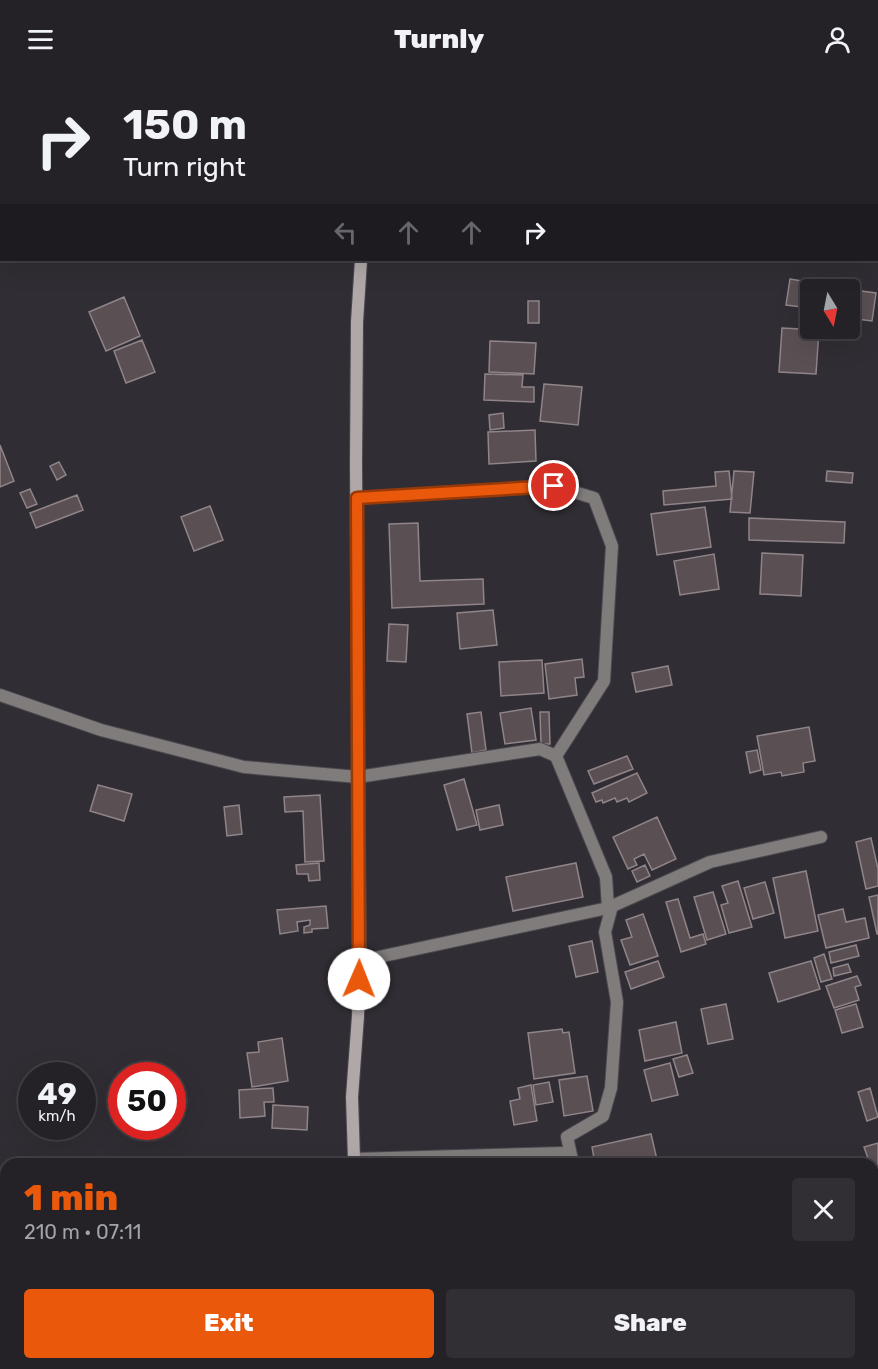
<!DOCTYPE html>
<meta charset="utf-8">
<style>
body{margin:0;font-family:Rubik,sans-serif;background:#312f33;color:#f1f3f6;height:100vh;display:flex;flex-direction:column;font-size:22px;white-space:nowrap}
*{box-sizing:border-box;margin:0}
p{font-size:20px;color:#a3a4a7}
.icon{flex:none;width:33px;height:33px;fill:none;stroke:currentColor;stroke-width:2;stroke-linecap:round;stroke-linejoin:round}
.map{position:relative;flex:1;overflow:hidden}
.sheet{position:absolute;left:0px;top:1080px;width:879px;height:212px;display:flex;flex-direction:column;background:#252227;border-radius:18px 18px 0 0;box-shadow:0 6px 24px #0002,0 0 0 2px #423f44}
.sheet>*{flex:none}
.guide{position:absolute;left:0px;top:0px;width:879px;height:183px;box-shadow:0 6px 24px #0002,0 0 0 2px #423f44;background:#252227;color:#f1f3f6;overflow:hidden}
.needle{width:39px;rotate:170deg}
.tools{position:absolute;left:800px;top:201px;display:grid;gap:12px}
.tools a{display:grid;place-items:center;width:60px;height:60px;border-radius:6px;background:#252227;box-shadow:0 6px 24px #0002,0 0 0 2px #423f44;font-size:30px}
.speed{position:absolute;left:18px;top:984px;display:flex;gap:12px;font-size:30px;font-weight:700;text-align:center}
.speed>*{display:grid;place-content:center;width:78px;height:78px;border-radius:50%;background:#252227;box-shadow:0 6px 24px #0002,0 0 0 2px #423f44;line-height:1}
.speed small{font-size:15px;font-weight:400}
.speed .limit{border:9px solid #d22;background:#fff;color:#111}
.pin{position:absolute;display:grid;place-items:center;width:51px;height:51px;color:#fff;margin:-26px;border:3px solid #fff;border-radius:50%;box-shadow:0 2px 6px #0007}
.me{position:absolute;width:66px;margin:-33px;rotate:1deg;stroke-linejoin:round;filter:drop-shadow(0 0 4px #0008)}
.turn{display:flex;align-items:center;gap:21px;height:126px;padding:0 24px;font-size:27px}
.turn .icon{width:78px;height:78px;stroke-width:2.5}
.turn b{display:block;font-size:42px;line-height:51px}
.lanes{display:flex;align-items:center;height:57px;padding:0 24px;background:#0003;justify-content:center;gap:30px;direction:ltr}
.lanes .off{opacity:.35}
.round{display:grid;place-items:center;flex:none;width:63px;height:63px;border-radius:6px;background:#312f33}
.overview{display:flex;align-items:center;justify-content:space-between;height:102px;padding:0 24px}
h1{font-size:36px;font-weight:800;line-height:45px;color:#ea580c}
.cta{display:flex;gap:12px;margin-top:auto;padding:12px 24px}
.cta a{flex:1;height:69px;border-radius:6px;background:#ea580c;color:#fff;font-size:24px;font-weight:800;line-height:69px;text-align:center}
.cta a+a{background:#312f33;color:#f1f3f6}
header{display:flex;justify-content:space-between;align-items:center;height:78px;padding:0 24px;background:#252227;font-size:27px;font-weight:800}
.map>svg:first-child{display:block}
.building{fill:#5a5054;stroke:#8f8488;stroke-width:1.5}
.lines{fill:none;stroke-linecap:round;stroke-linejoin:round}
.service-casing{stroke:#4c494f;stroke-width:14}
.minor-casing{stroke:#4c494f;stroke-width:14}
.secondary-casing{stroke:#4c494f;stroke-width:14}
.service{stroke:#817c7c;stroke-width:12}
.minor{stroke:#817c7c;stroke-width:12}
.secondary{stroke:#b0a8a8;stroke-width:12}
.route-casing{stroke:#983908;stroke-width:15}
.route{stroke:#ea580c;stroke-width:10}
</style>
<header><svg class="icon" aria-label="menu" viewBox="0 0 24 24"><path d="M4 6h16M4 12h16M4 18h16"/></svg>Turnly<svg class="icon" aria-label="person" viewBox="0 0 24 24"><circle cx="12" cy="8" r="4"/><path d="M4 21q1-7 8-7t8 7"/></svg></header>
<div class="map">
<svg width="878" height="1291" viewBox="0 0 878 1291">
<rect width="100%" height="100%" fill="#312d34"/>
<path class="building" d="M790,201L827,207L826,212H810V230L786,227Z
M838,210L876,215L872,243L849,240V212H838Z
M124,219L140,258L106,273L89,234Z
M528,223H539V245H528Z
M782,250L819,252L816,296L779,294Z
M142,262L155,294L126,305L114,273Z
M490,263L536,265L534,296L489,294Z
M485,296L523,297L522,309H534V324L484,322Z
M544,306L582,309L578,347L540,343Z
M503,335L504,350L490,352L489,337Z
M535,352L536,383L489,386L488,354Z
M0,367L14,403L0,409Z
M59,384L66,397L57,402L50,388Z
M729,393L732,421L664,427L663,413L716,408L715,394Z
M734,393L754,394L750,435L730,434Z
M827,393L853,395L852,405L826,403Z
M30,411L37,426L27,430L20,415Z
M77,417L83,432L36,450L30,435Z
M210,428L223,462L194,473L181,439Z
M705,429L711,469L657,477L651,436Z
M749,440L845,444L844,465L749,462Z
M418,445L420,503L483,501L484,526L392,530L389,446Z
M762,475L803,477L801,518L760,516Z
M714,476L719,511L680,517L674,483Z
M493,532L497,567L460,571L457,535Z
M389,546L408,547L406,584L387,583Z
M582,581L584,599L575,600L577,617L549,621L545,586Z
M542,582L544,615L501,618L499,584Z
M668,588L672,607L636,614L632,595Z
M531,630L536,662L505,666L500,635Z
M481,634L486,672L472,675L467,636Z
M540,634H549L550,666H541Z
M809,649L815,683L803,685L804,694L782,698L781,694L764,697L757,658Z
M757,672L761,692L750,695L746,674Z
M627,678L633,691L594,706L588,693Z
M637,695L647,715L629,724L627,720L617,724L615,720L603,725L602,722L596,724L592,715Z
M464,701L477,747L457,752L444,707Z
M98,707L132,716L124,743L90,733Z
M320,717L324,783L305,784L303,733L285,734L284,719Z
M239,727L242,756L227,758L224,729Z
M499,727L503,747L480,752L476,732Z
M657,739L676,781L652,792L644,776L634,781L637,787L628,791L613,759Z
M871,760L878,791V808L866,811L856,764Z
M319,785L320,802L309,803L308,796H297L296,787Z
M576,785L583,819L513,833L506,799Z
M645,787L650,798L637,804L632,793Z
M806,793L818,853L785,860L773,800Z
M738,803L752,849L729,855L721,827L728,825L722,808Z
M765,804L774,835L753,841L744,810Z
M713,814L726,856L707,862L694,819Z
M878,817V856H877L869,819Z
M678,821L690,860L703,856L706,866L681,874L666,824Z
M326,828L328,850L312,851V854L304,855V849L310,847V842L297,844L298,853L280,856L277,832Z
M843,831L846,844L865,840L869,860L826,870L818,837Z
M643,836L658,878L630,887L621,862L632,859L626,842Z
M592,863L598,894L576,899L569,868Z
M856,867L859,878L831,885L829,874Z
M824,876L832,901L821,904L814,880Z
M658,883L664,899L631,911L625,894Z
M811,883L820,911L778,924L769,895Z
M848,886L851,894L834,898L833,890Z
M857,898L861,907L855,909L859,922L834,930L826,908Z
M726,926L733,961L708,966L701,931Z
M856,926L863,949L842,955L835,932Z
M676,944L682,975L645,983L639,952Z
M562,951L563,955L569,954L575,995L534,1001L528,955Z
M282,960L288,1003L252,1009L247,975L259,974L258,964Z
M687,977L693,995L679,999L673,981Z
M670,985L678,1017L652,1023L644,992Z
M587,998L593,1033L564,1038L559,1002Z
M549,1004L553,1024L536,1027L533,1007Z
M531,1007L537,1043L514,1047L510,1023L520,1021L518,1010Z
M273,1010L274,1024H264L265,1038L240,1040L239,1012Z
M870,1010L878,1039L867,1043L858,1014Z
M273,1027L308,1029L307,1052L272,1050Z
M651,1056L658,1086H595L592,1069Z
M878,1065V1089L873,1090V1086H870L864,1069Z
M878,1140V1189L873,1190V1141Z
M878,1212V1235L873,1236V1213Z
M878,1238V1273L873,1274V1239Z
M333,1286H366V1291H334Z
M425,1286H467L468,1291H418L417,1288Z
M474,1286H510L484,1291H475Z
M563,1286H603V1288L589,1291H565Z
M659,1286H700L701,1291H661Z
M712,1286H745L746,1291H714Z
M751,1286H828L829,1288L813,1291H752Z"/>
<g class="lines">
<g class="service-casing">
<path id="service" d="M0,617L101,652L244,689L358,699L540,671L556,678
M360,883L608,830L710,784L821,759
M354,1081L562,1075L571,1079"/>
</g>
<g class="minor-casing">
<path id="minor" d="M366,2L367,0
M357,420L554,408L594,420L612,468L604,603L556,678L606,799L608,830
M573,1086L567,1059L603,1038L611,1010L617,924L605,854L612,828
M397,1286L398,1291
M646,1286L648,1291
M854,1286L856,1291"/>
</g>
<g class="secondary-casing">
<path id="secondary" d="M405,2V0
M353,1086L354,1081L352,1019L358,938L360,883L356,386L357,244L361,182
M290,1291L292,1286"/>
</g>
<use href="#service" class="service"/>
<use href="#minor" class="minor"/>
<use href="#secondary" class="secondary"/>
</g>
<g class="lines">
<g class="route-casing">
<path id="route" d="M359,901L357,420L554,408"/>
</g>
<use href="#route" class="route"/>
</g>
</svg>
<div class="tools">
<a><svg class="needle" viewBox="-14 -14 28 28"><path d="M0-13l5 13h-10z" fill="#e53935"/><path d="M0 13l5-13h-10z" fill="#a3a4a7"/></svg></a>
</div>
<div class="speed"><div>49<small>km/h</small></div><div class="limit">50</div></div>
<div class="pin" style="left:554px;top:408px;background:#d93025"><svg class="icon" aria-label="arrive" viewBox="0 0 24 24"><path d="M6 21V4h12l-3 4 3 4H6"/></svg></div>
<svg class="me" style="left:359px;top:901px" viewBox="-20 -20 40 40"><circle r="19" fill="#fff"/><path d="M0-13L10 11 0 6-10 11z" fill="#ea580c"/></svg>
<div class="guide">
<div class="turn"><svg class="icon" aria-label="right" viewBox="0 0 24 24"><path d="M7 20v-9h11M14 6l5 5-5 5"/></svg><div><b>150 m</b>Turn right</div></div>
<div class="lanes"><svg class="icon off" aria-label="left" viewBox="0 0 24 24"><path d="M17 20v-9H6M10 6l-5 5 5 5"/></svg><svg class="icon off" aria-label="ahead" viewBox="0 0 24 24"><path d="M12 20V5M6 11l6-6 6 6"/></svg><svg class="icon off" aria-label="ahead" viewBox="0 0 24 24"><path d="M12 20V5M6 11l6-6 6 6"/></svg><svg class="icon" aria-label="right" viewBox="0 0 24 24"><path d="M7 20v-9h11M14 6l5 5-5 5"/></svg></div>
</div>
<section class="sheet">
<div class="overview"><div><h1>1 min</h1><p>210 m · 07:11</p></div><a class="round"><svg class="icon" aria-label="close" viewBox="0 0 24 24"><path d="M6 6l12 12M18 6L6 18"/></svg></a></div>
<div class="cta"><a>Exit</a><a>Share</a></div>
</section>
</div>
